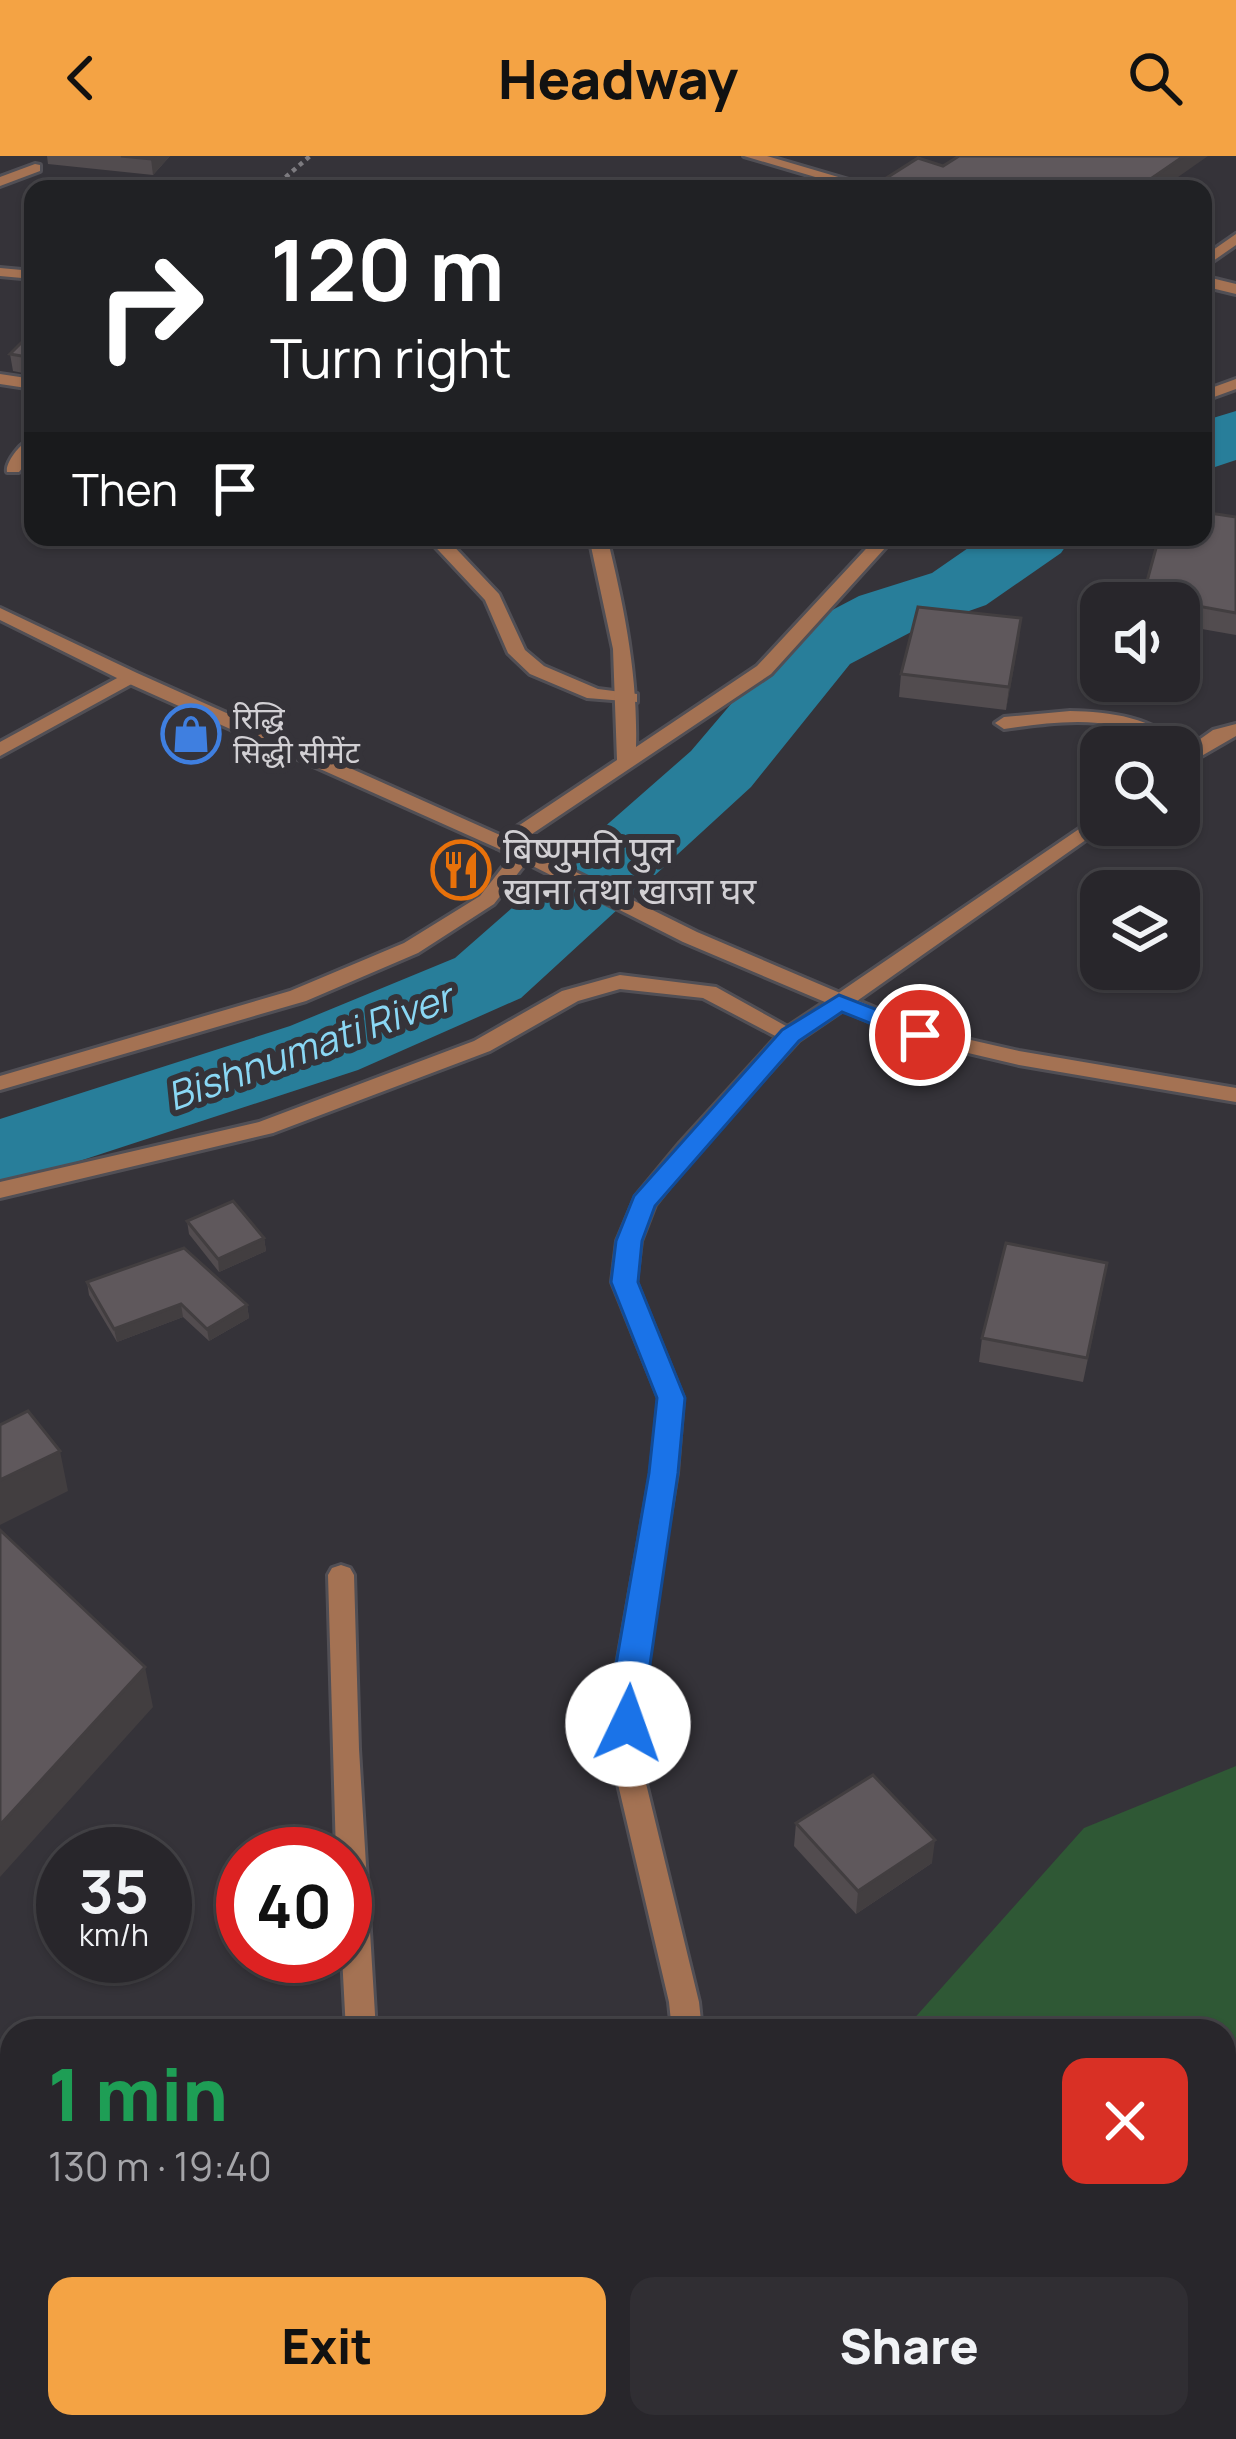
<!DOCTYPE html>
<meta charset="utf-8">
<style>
body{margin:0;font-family:Manrope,"Noto Sans Devanagari",sans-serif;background:#302e33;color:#f1f3f6;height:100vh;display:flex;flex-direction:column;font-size:45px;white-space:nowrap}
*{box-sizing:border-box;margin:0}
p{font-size:39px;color:#a5a5a9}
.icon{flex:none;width:66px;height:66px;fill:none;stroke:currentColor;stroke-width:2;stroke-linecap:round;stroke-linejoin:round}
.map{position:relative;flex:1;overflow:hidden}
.panel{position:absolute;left:0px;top:1863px;width:1236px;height:420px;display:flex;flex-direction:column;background:#28262b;border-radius:36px 36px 0 0;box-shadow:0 3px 9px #0004,0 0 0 3px #444347}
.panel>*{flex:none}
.guide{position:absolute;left:24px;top:24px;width:1188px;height:366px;border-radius:24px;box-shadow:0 3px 9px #0004,0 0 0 3px #444347;background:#202124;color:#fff;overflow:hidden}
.tools{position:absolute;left:1080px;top:426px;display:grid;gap:24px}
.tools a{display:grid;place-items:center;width:120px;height:120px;border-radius:24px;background:#28262b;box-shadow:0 3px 9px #0004,0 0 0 3px #444347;font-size:60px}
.speed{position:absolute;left:36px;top:1671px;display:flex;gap:24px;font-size:60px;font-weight:700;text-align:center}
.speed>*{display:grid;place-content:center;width:156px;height:156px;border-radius:50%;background:#28262b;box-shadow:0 3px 9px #0004,0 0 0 3px #444347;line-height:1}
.speed small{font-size:30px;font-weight:400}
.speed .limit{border:18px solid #d22;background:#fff;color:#111}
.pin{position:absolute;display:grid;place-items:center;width:102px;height:102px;color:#fff;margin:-51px;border:6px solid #fff;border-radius:50%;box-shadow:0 3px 12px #0007}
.me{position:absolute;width:132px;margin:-66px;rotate:3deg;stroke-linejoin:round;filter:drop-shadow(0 0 9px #0008)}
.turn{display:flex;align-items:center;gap:42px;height:252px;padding:0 48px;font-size:54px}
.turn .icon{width:156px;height:156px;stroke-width:2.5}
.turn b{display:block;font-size:84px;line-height:102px}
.then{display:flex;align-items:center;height:114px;padding:0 48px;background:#0003;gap:24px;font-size:45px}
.round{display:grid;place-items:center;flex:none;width:126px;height:126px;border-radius:24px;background:#302e33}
.overview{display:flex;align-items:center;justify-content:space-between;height:204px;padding:0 48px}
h1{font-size:72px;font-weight:800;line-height:90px;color:#1e9e55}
.cta{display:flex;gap:24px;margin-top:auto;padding:24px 48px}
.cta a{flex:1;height:138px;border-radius:24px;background:#f4a344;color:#111;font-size:48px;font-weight:800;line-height:138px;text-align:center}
.cta a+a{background:#302e33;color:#f1f3f6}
header{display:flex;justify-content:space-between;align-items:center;height:156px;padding:0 48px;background:#f4a344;color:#111;font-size:54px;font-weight:800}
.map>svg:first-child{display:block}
.green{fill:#2f5835}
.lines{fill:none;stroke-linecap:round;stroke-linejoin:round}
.river{fill:#287e9a;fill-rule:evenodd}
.service-casing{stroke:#514f55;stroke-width:6}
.minor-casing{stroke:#514f55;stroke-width:6}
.tertiary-casing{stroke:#514f55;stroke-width:6}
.path{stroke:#7d7b80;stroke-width:4.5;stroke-dasharray:4.5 4.5;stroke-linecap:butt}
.service{fill:#a47253;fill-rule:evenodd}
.minor{fill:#a47253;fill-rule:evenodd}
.tertiary{fill:#a47253;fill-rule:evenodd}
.wall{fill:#524c4f}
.shaded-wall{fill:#423e40}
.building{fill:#5f585c;stroke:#423e40;stroke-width:3}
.route{fill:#1a73e8;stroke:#114b97;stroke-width:3}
.labels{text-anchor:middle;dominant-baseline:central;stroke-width:12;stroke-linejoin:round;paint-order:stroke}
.far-poi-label{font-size:30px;fill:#d2d0d4;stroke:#353339;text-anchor:start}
.poi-label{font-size:36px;fill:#d2d0d4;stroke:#353339;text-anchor:start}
.water-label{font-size:39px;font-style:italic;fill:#8ad7f4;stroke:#353339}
</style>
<header><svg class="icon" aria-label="back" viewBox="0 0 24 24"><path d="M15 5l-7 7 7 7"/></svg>Headway<svg class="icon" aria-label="search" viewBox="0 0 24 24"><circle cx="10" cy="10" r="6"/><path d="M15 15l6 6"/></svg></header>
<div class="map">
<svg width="1236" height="2283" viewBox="0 0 1236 2283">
<rect width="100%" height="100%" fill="#353339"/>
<path class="green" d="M1236,1610V2203L1224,2199V1875H903L1084,1672Z"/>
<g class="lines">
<path class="river" d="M1236,255V304L1203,315V265Z
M984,381H1072L1061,397L986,449L915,474L850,508L751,631L521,842L358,914L0,1031V963L290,870L455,802L691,595L794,474L859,440L932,417Z"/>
<g class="service-casing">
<path id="service" d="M0,112L33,115V123L0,120Z
M426,381H445L499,438L525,494L544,510L598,533L637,538V546L587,542L530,518L508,497L485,444Z
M1070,555C1111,556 1153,561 1183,591L1179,595V591C1155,591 1141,576 1118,570C1080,562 1041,568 1004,573L995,567L1004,561Z
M620,819L716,831L802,879L791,886L783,884L703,842L620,833L578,845L490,895L273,977L0,1042V1026L259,966L474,885L562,835Z"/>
</g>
<g class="minor-casing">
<path id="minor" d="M744,0H767L879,33H856Z
M35,8L40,9V15L0,30V21Z
M1236,78V89L1203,112V101Z
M1203,120L1236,128V138L1203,130Z
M0,218L33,223V233L0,228Z
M1236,223V233L1203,245V235Z
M33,282V298L19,316H7C5,306 22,285 33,282Z
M589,381H607C624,450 638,519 636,591L757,510L877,381H895L771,518L511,692H497V684L617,604L613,493Z
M130,515L139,521L137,525L0,600V586Z
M1236,568V580L1179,613V598L1213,574Z
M1101,658V669H1107L847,852H831L828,847L831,842Z
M523,692L533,698L494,748L418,797L306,845L0,934V920L290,835L404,787L480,740L516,694Z
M341,1409L350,1412L354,1419L359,1593L376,1875H346L342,1800H345V1698H336L328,1419L332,1412Z
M12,2050V2080L0,2081V2051Z
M183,2271H218L213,2283H178Z"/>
</g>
<g class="tertiary-casing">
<path id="tertiary" d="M0,452L137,517L511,684L697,776L927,874L1019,895L1236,932V946L1019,909L913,884L843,854L799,884L696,997L655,1049L641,1085L636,1126L683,1242L677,1317L642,1526V1611L699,1846L702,1875H672L669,1846L614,1611V1526L651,1317L659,1242L612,1126L617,1085L636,1040L680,987L783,874L825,846L683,786L497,692L123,525L0,464Z
M600,2271H634L631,2283H597Z"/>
</g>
<path class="path" d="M272,33L310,0"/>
<use href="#service" class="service"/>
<use href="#minor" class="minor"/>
<use href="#tertiary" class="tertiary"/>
</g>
<path class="wall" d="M47,0H170L153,19L48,8Z
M33,175V219L13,215L10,198Z
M1236,361V479L1179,469V447H1142L1143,440Z
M1021,462L1006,554L899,541L901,518Z
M187,1065L264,1082L266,1095L219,1116L189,1078Z
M87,1126L247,1149L249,1162L209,1185L183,1161L117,1186L89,1139Z
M1103,1131L1083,1226L979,1206L982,1182Z
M796,1667L932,1707L856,1758L794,1690Z
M658,2271L743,2283H664L658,2281Z"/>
<path class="shaded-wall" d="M154,0H170L153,19L151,3Z
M1184,0H1208L1161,33H1136Z
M650,381H700L650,389Z
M1021,462L1019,485L1006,554L1009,531Z
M264,1082L266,1095L219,1116L218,1103Z
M181,1148L183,1161L117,1186L114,1173Z
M247,1149L249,1162L209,1185L207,1173Z
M60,1295L68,1335L0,1369V1324Z
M145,1511L153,1551L0,1721V1669Z
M935,1684L932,1707L856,1758L858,1735Z"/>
<path class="building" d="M121,0H154L151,3Z
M959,0H1184L1136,33H869L918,2L943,10Z
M33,175V202L10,198Z
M1203,356L1236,361V457L1143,440L1159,381H1203Z
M918,451L1021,462L1009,531L901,518Z
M233,1045L264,1082L218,1103L187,1065Z
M1006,1087L1107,1107L1087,1202L982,1182Z
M184,1092L247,1149L207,1173L181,1148L114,1173L87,1126Z
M28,1255L60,1295L0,1324V1269Z
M0,1374L145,1511L0,1669Z
M873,1619L935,1684L858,1735L796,1667Z
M660,2271H745L741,2283H693Z"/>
<path class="route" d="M839,839L929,874L933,879L920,887L842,856L799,885L655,1050L642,1085L638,1126L685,1242L678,1317L640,1577L628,1581L617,1577L613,1568V1526L649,1317L657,1242L611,1126L616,1085L634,1040L782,874Z"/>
<defs>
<g id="shop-ring" transform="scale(3)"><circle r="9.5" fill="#353339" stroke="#3f7fe0" stroke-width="1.5"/><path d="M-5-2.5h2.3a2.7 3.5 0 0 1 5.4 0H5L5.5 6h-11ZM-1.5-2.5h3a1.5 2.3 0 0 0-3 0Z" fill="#3f7fe0"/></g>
<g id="restaurant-ring" transform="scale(3)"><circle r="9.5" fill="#353339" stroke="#e8710a" stroke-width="1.5"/><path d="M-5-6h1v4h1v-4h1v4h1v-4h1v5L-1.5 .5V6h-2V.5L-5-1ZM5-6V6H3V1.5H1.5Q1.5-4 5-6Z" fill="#e8710a"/></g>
</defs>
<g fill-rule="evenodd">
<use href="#shop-ring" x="191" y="578"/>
<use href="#restaurant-ring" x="461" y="714"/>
</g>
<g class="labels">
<g class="far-poi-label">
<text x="233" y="561">रिद्धि<tspan x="233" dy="34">सिद्धी सीमेंट</tspan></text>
</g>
<g class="poi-label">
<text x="503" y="693">बिष्णुमति पुल<tspan x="503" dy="41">खाना तथा खाजा घर</tspan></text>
</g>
<g class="water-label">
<text transform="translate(309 890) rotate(-20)">Bishnumati River</text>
</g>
</g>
</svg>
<div class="tools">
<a><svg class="icon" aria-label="sound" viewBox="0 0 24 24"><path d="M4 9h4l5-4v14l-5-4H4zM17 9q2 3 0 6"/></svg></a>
<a><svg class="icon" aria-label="search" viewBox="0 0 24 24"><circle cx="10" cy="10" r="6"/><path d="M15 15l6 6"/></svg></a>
<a><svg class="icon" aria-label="layers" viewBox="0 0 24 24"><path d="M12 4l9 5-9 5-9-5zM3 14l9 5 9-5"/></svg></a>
</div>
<div class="speed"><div>35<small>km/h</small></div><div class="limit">40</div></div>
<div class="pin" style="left:920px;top:879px;background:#d93025"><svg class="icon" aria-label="arrive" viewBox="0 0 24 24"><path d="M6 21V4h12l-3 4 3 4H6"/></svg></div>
<svg class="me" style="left:628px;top:1568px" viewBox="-20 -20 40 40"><circle r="19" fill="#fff"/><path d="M0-13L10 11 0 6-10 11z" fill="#1a73e8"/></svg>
<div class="guide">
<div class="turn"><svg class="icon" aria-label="right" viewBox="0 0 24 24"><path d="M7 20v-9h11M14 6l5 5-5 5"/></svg><div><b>120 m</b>Turn right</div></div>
<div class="then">Then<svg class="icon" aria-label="arrive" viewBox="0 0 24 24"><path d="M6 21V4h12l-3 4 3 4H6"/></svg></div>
</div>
<section class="panel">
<div class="overview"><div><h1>1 min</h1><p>130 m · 19:40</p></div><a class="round" style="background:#d93025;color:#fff"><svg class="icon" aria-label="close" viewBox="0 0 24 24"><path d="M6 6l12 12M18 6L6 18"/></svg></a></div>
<div class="cta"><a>Exit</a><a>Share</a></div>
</section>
</div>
